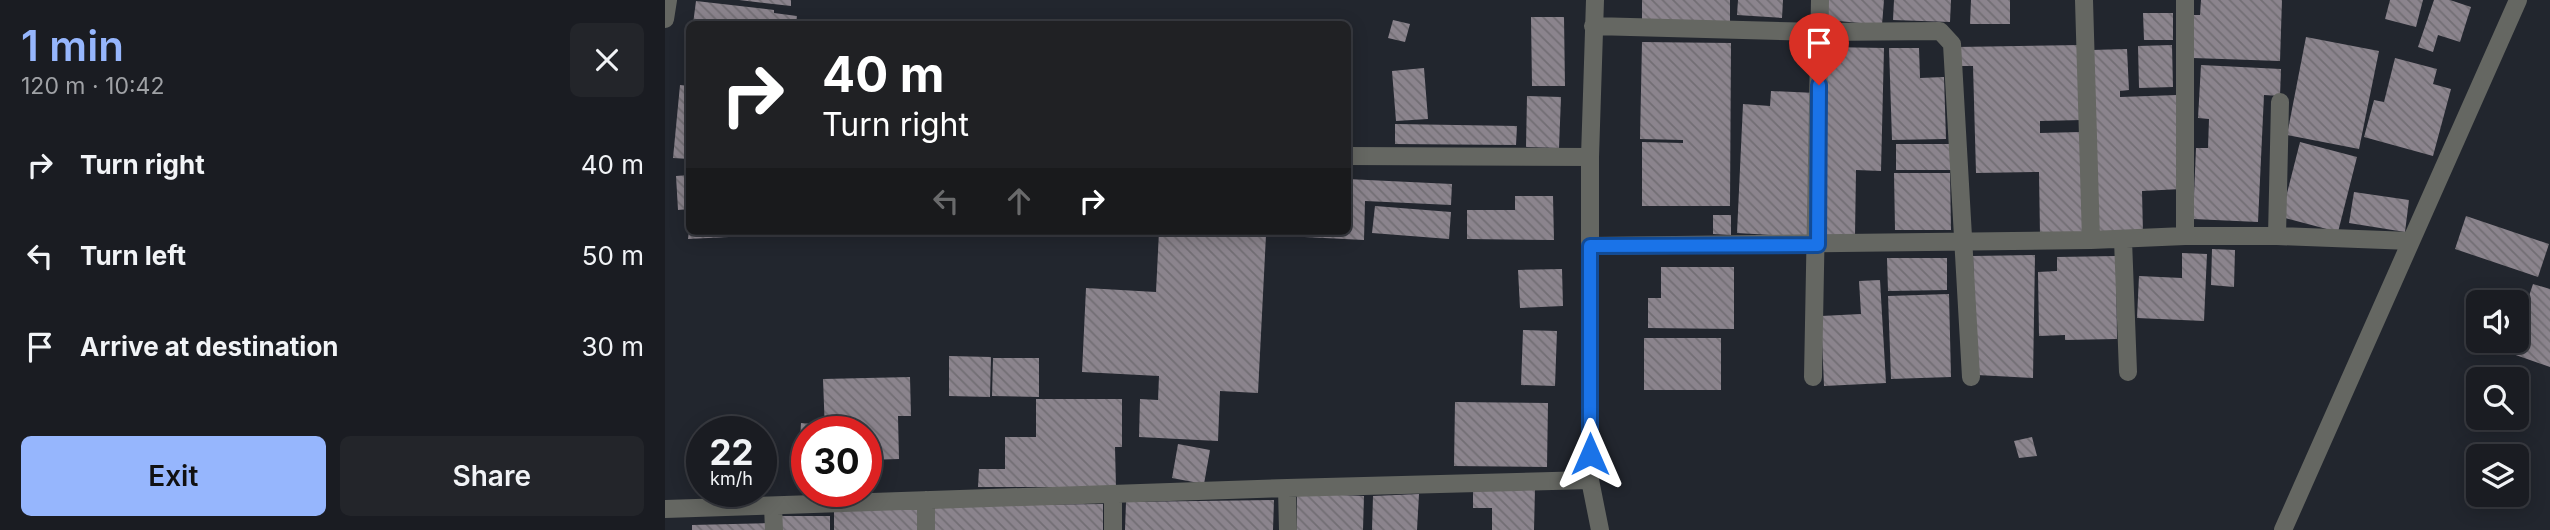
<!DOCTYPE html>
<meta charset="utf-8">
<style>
body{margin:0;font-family:Inter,sans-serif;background:#23252a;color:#f1f3f6;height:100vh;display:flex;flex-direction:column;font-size:26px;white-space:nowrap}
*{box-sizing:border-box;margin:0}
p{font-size:23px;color:#9fa1a5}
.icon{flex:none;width:38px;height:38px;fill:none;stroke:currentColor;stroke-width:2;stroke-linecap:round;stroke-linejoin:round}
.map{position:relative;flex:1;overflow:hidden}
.drawer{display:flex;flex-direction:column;background:#1a1c22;width:665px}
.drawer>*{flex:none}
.hud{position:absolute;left:21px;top:21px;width:665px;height:214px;border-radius:10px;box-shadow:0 4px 18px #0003,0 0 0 2px #383a40;background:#202124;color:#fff;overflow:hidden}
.controls{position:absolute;left:1801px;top:290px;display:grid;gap:14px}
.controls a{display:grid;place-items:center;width:63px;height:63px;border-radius:10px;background:#1a1c22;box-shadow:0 4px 18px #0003,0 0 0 2px #383a40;font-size:35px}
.speed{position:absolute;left:21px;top:416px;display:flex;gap:14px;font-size:35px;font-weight:700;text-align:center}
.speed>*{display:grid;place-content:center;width:91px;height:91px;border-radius:50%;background:#1a1c22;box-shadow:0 4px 18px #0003,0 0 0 2px #383a40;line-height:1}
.speed small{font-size:18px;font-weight:400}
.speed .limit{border:10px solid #d22;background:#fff;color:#111}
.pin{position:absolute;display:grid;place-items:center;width:60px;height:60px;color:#fff;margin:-72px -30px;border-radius:50% 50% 50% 0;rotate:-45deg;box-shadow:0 0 7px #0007}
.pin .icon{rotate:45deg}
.me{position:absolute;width:77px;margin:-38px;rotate:0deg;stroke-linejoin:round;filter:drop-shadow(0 0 5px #0008)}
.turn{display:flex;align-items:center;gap:24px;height:147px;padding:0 21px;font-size:32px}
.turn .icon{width:91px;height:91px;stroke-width:2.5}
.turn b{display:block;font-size:49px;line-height:60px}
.lanes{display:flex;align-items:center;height:66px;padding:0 21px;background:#0003;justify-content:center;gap:35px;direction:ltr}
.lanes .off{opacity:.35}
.round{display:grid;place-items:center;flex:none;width:74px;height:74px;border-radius:10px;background:#23252a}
.headline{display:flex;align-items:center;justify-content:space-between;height:119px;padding:0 21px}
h1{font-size:42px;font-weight:600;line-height:52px;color:#96b6fd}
.primary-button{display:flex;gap:14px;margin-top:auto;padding:14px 21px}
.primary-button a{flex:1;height:80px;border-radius:10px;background:#96b6fd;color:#111;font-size:28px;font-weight:600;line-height:80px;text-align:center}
.primary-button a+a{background:#23252a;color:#f1f3f6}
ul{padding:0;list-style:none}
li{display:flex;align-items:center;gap:21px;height:91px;padding:0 21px}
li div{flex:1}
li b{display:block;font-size:26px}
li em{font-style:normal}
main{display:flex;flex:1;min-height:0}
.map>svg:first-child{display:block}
.building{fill:url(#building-back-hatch)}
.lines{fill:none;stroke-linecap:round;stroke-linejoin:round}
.street{stroke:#656762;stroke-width:18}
.route-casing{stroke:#114b97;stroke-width:18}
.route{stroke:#1a73e8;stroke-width:12}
</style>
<main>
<section class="drawer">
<div class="headline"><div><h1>1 min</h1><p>120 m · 10:42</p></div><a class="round"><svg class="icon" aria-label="close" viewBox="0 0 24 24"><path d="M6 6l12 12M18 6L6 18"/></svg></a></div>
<ul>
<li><svg class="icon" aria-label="right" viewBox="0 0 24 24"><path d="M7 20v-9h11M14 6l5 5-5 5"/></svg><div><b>Turn right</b></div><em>40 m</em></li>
<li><svg class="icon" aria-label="left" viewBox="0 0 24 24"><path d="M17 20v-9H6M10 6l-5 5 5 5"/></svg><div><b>Turn left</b></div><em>50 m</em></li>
<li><svg class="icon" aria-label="arrive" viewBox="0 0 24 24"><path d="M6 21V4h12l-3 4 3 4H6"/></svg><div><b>Arrive at destination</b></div><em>30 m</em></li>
</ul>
<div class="primary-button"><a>Exit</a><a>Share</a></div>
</section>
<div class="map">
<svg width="1885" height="530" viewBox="0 0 1885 530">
<defs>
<pattern id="building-back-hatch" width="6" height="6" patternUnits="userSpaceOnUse" patternTransform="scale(1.75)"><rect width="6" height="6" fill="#8b848d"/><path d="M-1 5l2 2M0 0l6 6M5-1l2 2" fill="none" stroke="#726e74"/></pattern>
</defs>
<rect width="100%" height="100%" fill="#22262e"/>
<path class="building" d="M74,0H126V6Z
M977,0H1065V21H977Z
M1073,0H1118L1117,18L1072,15Z
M1163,0H1219L1217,25L1162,20Z
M1229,0H1286L1285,22L1228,20Z
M1306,0H1345V24H1305Z
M1536,0H1617L1615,61L1528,58L1529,15H1535Z
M1725,0H1758L1751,27L1720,19Z
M1769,0H1785L1806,7L1795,42L1773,35L1768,52L1753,47Z
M31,1L109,10V13L132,16L131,24H28Z
M1478,13H1508V40H1479Z
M866,17H899L900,86H867Z
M728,20L745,24L740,42L723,38Z
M1641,37L1714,51L1694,149L1622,135Z
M977,42L1066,43L1065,206H977V142L1018,143V140L975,139Z
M1416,45L1417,120L1375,121V133L1416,132L1418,236H1375L1374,172L1311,173L1308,66H1293L1292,47Z
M1507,45L1508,87L1474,88L1473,46Z
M1162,47L1219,48L1216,171L1191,170L1190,235H1157Z
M1224,48H1254L1255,78L1279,77L1281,139L1227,140Z
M1462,49L1464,90L1455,91V97L1512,95L1516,189L1477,191L1478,234L1433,235L1427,50Z
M1730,58L1772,69L1768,84L1786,89L1768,156L1699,137L1709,100L1719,102Z
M1536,65L1616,69L1615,96L1599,95L1593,222L1528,219L1531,148H1543L1544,119L1533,118Z
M759,68L763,119L731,121L727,71Z
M15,85L24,86V159L8,158Z
M1106,91L1151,93L1144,237L1072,233L1078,104L1105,106Z
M862,96L896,97L894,148L861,147Z
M730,124L852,126L851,145L730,144Z
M1635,142L1692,157L1673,232L1616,217Z
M1231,144H1289V170H1231Z
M1229,173H1285L1286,230H1230Z
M24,175V209L13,210L11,176Z
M682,179L787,184L786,205L700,201L699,240L601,235L593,393L555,391L553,441L474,437L475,399L493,400L494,376L417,372L421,288L491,292L494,231H682Z
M1689,192L1744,200L1740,232L1684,223Z
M850,196H888L889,240L802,239V210H850Z
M710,206L786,212L784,239L707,233Z
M1048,215H1066V235L1048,234Z
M1801,216L1884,244L1873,277L1790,249Z
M24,231H106V235L23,239Z
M1547,249L1570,250L1569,287L1546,285Z
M1517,253L1542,254L1539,321L1472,318L1474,276L1517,278Z
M1370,255L1368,378L1312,375L1308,256Z
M1451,256L1452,339L1400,340V335L1374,336L1373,272L1392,271V257Z
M1222,258H1282V290L1223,291Z
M996,267H1069V329L983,328V298H996Z
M897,269L898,306L855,308L853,270Z
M1215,280L1221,383L1159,386L1156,316L1196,314L1194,281Z
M1868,284L1885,289V367L1845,353Z
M1284,294L1286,377L1226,379L1223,296Z
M858,330L892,331L890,386L856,385Z
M979,338H1056V390H979Z
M284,356L326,357L325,397L284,396Z
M328,358H374V397L327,396Z
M245,377L246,416H233L234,459L201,460V432H160L158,379Z
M371,399H457V447H450L451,487H313L314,469H340V437H371Z
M790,402L883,403L882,467L789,466Z
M136,423L158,425V432H142V455L134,454Z
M1367,437L1372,456L1354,458L1349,441Z
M513,444L545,450L539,484L507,478Z
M870,489L869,530H827V508H808V491Z
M632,493L699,496L698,530H632Z
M754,494L752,530H707L708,496Z
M609,500L608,530H460L461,502Z
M438,504V530H269L270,506Z
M169,508L253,510V530H169Z
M113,516H165V530H113Z
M105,523V530H27V525Z"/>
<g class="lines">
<path class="street" d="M930,0L925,157V480L935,530
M1419,0L1426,240L1520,236
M1520,0V236H1612L1746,241
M0,19L3,0
M928,26L1155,32L1275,31L1287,44L1306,377
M682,156L925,157
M1612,236L1615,102
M1458,240L1463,372
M925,246L1426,240
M1148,377L1155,0
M261,500V530
M108,506L109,530
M0,509L622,488
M448,530V494
M623,530L622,488L925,480
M1618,530L1853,0"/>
</g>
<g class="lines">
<g class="route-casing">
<path id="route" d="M925,454V246L1153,245L1154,85"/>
</g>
<use href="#route" class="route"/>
</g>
</svg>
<div class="controls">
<a><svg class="icon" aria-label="sound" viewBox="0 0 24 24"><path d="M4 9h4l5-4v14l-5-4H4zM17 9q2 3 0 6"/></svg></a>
<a><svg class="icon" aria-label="search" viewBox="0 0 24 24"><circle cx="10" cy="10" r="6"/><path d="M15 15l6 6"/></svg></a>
<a><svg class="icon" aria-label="layers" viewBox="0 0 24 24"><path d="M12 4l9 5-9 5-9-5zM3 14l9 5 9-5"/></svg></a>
</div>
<div class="speed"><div>22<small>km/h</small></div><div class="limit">30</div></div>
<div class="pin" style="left:1154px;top:85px;background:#d93025"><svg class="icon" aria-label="arrive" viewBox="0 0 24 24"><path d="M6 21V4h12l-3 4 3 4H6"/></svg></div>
<svg class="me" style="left:925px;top:454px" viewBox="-20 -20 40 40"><path d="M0-17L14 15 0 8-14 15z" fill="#1a73e8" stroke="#fff" stroke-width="4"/></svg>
<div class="hud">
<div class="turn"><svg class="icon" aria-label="right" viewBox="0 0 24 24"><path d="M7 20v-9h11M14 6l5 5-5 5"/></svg><div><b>40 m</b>Turn right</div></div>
<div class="lanes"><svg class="icon off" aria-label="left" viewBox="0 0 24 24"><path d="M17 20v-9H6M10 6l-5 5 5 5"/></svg><svg class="icon off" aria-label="ahead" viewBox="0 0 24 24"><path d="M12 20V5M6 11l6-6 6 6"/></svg><svg class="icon" aria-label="right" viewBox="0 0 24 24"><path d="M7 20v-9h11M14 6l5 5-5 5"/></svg></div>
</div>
</div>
</main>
